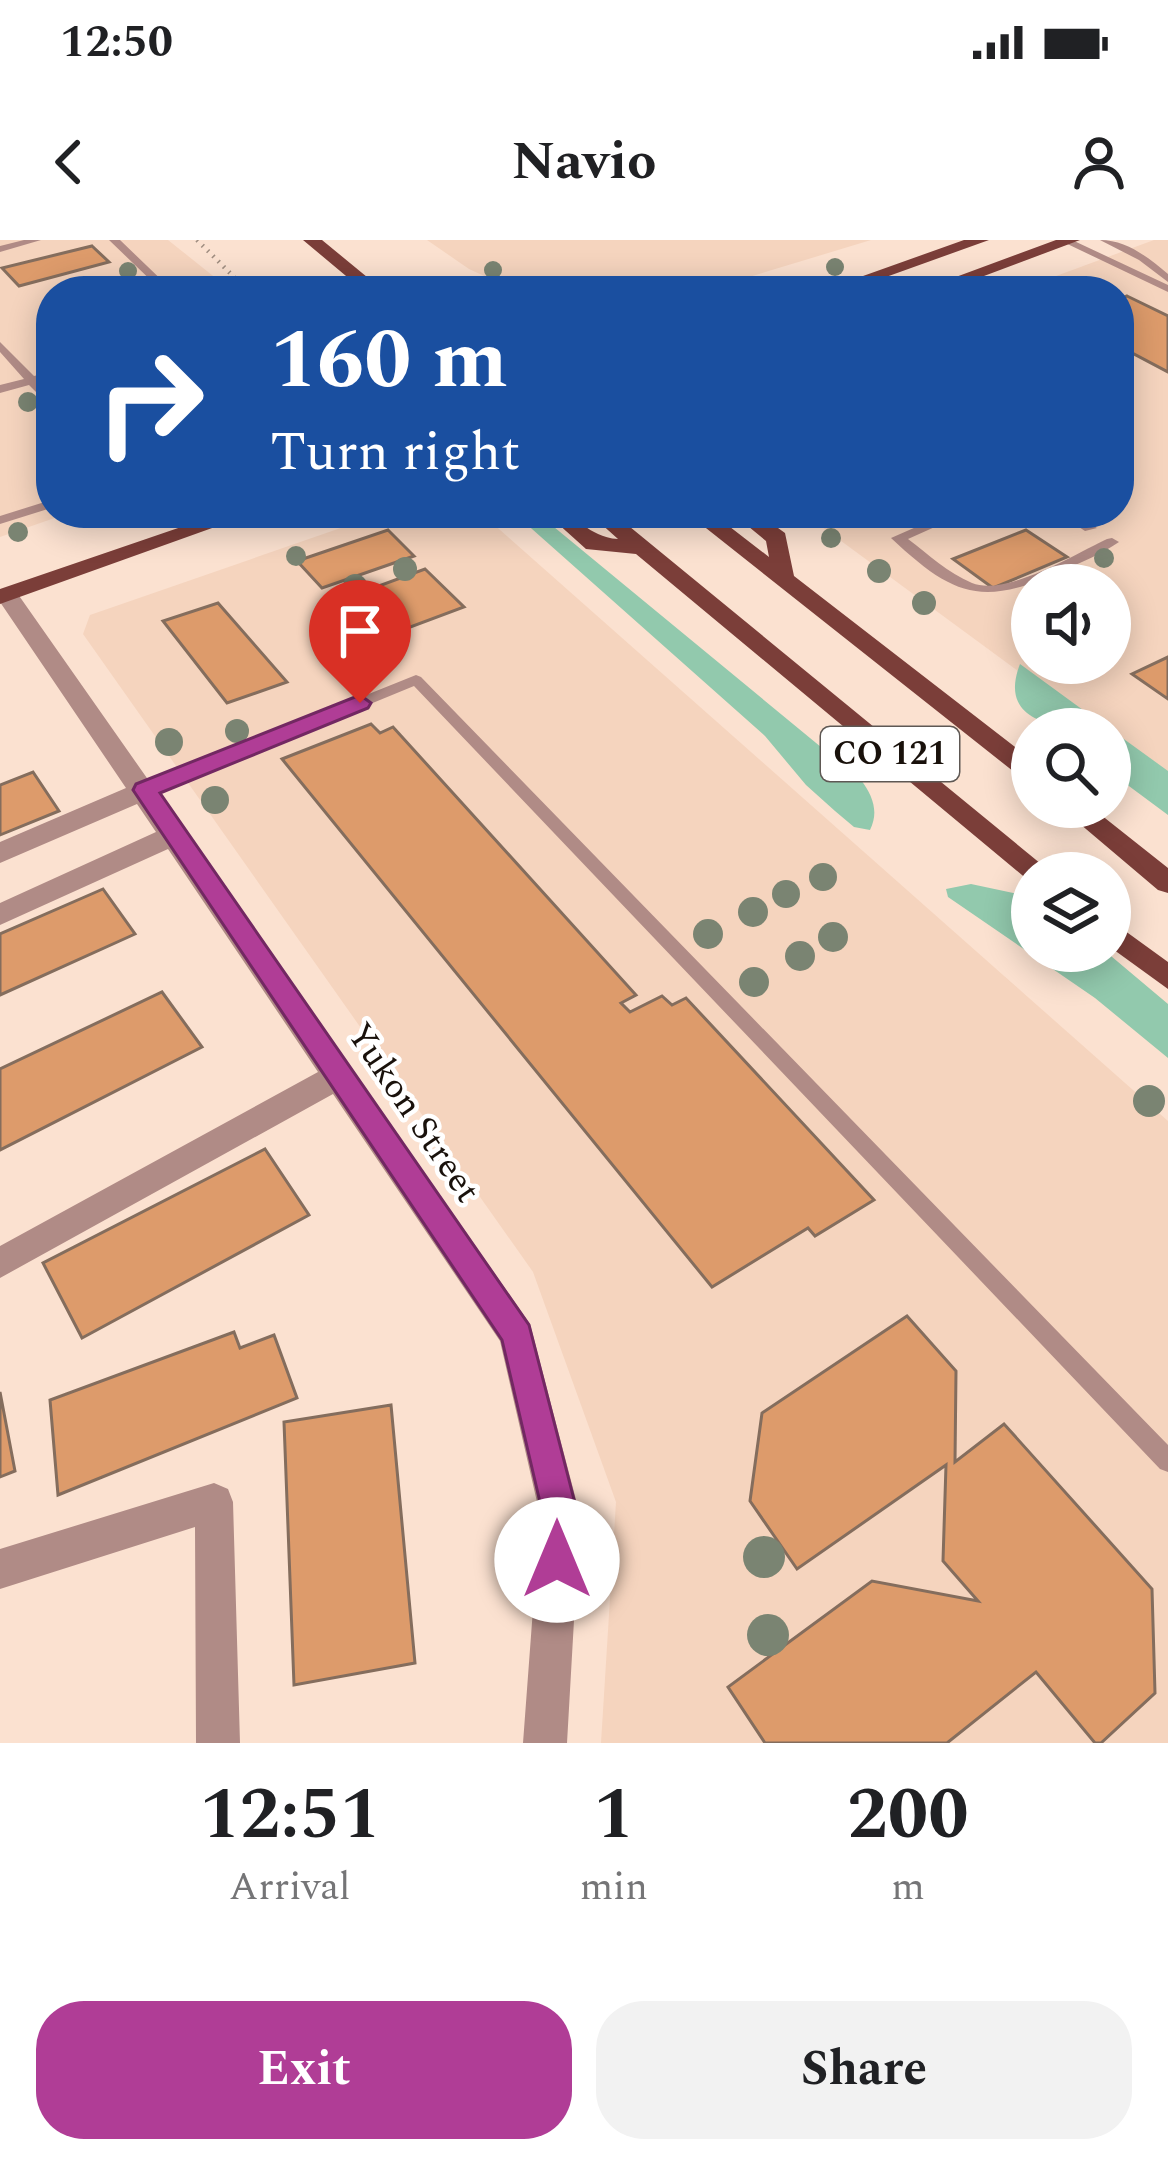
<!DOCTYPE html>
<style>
body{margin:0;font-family:Spectral,serif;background:#f2f2f2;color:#202124;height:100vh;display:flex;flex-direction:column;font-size:45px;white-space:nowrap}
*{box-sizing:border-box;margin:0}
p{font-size:39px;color:#757577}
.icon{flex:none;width:66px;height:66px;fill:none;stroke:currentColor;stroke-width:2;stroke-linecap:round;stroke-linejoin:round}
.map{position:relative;height:1503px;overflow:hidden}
.panel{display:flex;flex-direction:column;background:#fff;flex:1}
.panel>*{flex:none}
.banner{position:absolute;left:36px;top:36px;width:1098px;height:252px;border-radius:48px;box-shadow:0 6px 30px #0003;background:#1a4fa0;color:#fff;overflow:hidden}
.tools{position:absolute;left:1011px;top:324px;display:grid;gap:24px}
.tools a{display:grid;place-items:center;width:120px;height:120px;border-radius:50%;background:#fff;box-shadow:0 6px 30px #0003;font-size:60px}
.pin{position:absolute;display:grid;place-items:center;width:102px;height:102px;color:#fff;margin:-123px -51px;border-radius:50% 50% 50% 0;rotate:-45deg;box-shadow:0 0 12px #0007}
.pin .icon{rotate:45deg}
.me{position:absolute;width:132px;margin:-66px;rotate:0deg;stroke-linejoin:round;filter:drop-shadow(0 0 9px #0008)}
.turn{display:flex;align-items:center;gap:42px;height:252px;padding:0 36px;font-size:54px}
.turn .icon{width:156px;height:156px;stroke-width:2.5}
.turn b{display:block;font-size:84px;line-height:102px}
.eta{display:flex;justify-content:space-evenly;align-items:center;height:204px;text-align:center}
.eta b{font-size:72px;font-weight:700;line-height:84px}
.action{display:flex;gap:24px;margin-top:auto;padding:24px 36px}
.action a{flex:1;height:138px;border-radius:48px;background:#b03d96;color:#fff;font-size:48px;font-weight:700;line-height:138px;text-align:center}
.action a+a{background:#f2f2f2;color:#202124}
.status{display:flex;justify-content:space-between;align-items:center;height:84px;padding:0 60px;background:#fff;direction:ltr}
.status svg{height:33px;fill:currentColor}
header{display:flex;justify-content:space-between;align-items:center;height:156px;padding:0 36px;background:#fff;font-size:54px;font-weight:700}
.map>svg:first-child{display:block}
.built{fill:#f5d4be;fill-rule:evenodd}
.green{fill:#92c9ad}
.building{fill:#dd9b6b;stroke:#846d5d;stroke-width:3}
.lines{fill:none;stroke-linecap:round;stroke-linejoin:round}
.path{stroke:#9f8d80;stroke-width:4.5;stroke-dasharray:1.5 6;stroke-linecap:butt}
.service{fill:#b08b86;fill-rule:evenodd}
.minor{fill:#b08b86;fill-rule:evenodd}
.primary{fill:#7b3e39;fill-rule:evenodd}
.tree{fill:#7a8472}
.route{fill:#b03d96;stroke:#722862;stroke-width:3}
.labels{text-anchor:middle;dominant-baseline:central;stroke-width:9;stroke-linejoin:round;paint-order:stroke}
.shield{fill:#fff;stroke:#5e5854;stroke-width:3}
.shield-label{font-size:33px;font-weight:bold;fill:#19110b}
.street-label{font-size:36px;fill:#19110b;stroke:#fff}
</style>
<div class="status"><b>12:50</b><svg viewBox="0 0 49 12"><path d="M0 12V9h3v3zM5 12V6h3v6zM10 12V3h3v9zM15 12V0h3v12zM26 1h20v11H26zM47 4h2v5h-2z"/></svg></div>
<header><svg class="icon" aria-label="back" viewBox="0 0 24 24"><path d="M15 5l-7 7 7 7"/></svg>Navio<svg class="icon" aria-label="person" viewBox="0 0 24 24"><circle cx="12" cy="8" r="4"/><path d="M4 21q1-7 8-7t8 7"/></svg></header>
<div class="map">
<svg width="1168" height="1503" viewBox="0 0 1168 1503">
<rect width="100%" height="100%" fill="#fbe1d0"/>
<path class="built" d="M0,0H168L232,51H51V273H69L0,297Z
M427,0H871L703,51H517L469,29Z
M1154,0H1168V541L1110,498V489H1097L803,273H1119V51H1015ZM1032,345H1110V423H1032Z
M384,273H481L1168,881V1503H601L616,1262L533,1032L83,394L90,375Z"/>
<path class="green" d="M514,273H537L861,540C873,556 879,572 870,590L854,587L835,571L806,545L765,496Z
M1020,424L1109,489C1069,489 995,488 1020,424Z
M1110,489L1168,531V575L1110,532Z
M971,644L1032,657V711H1105L1168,764V818L1095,758L948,657L946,649Z"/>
<path class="building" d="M92,6L109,22L19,46L2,28Z
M1127,56L1168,76V132L1119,106V59Z
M388,290L414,316L322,348L297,321Z
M1026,290L1067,317L993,348L953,319Z
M425,329L464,367L381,398L343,359Z
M218,363L287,442L227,463L163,381Z
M1168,417V459L1132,434Z
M371,484L380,493L393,487L636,755L621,763L630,772L662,756L672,765L686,758L874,960L815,996L808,988L712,1047L282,519Z
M33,532L59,571L0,595V545Z
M103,649L135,694L0,755V694Z
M162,752L202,807L0,910V829Z
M265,909L309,975L82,1098L43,1023Z
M907,1076L956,1131L955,1222L1004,1184L1152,1349L1155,1453L1101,1503H1095L1036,1432L947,1503H765L728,1447L872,1341L978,1361L943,1321L946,1225L797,1329L750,1261L762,1173Z
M234,1092L240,1108L274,1095L297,1158L58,1255L50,1160Z
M0,1152L15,1231L0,1237Z
M391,1165L415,1423L294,1445L284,1182Z"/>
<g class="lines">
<path class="path" d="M197,0L248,51"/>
<path class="service" d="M24,0H41L0,12V6Z
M109,0H120L173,51H162Z
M1059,0H1072L1168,45V52Z
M1100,0C1126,0 1148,17 1168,34V42L1139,20Z
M0,102L34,136L51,132V139L39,142L51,156V167L29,145L0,153V145L24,139L0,112Z
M51,260V268L0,284V276Z
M948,273H966L908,299C928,314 948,333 972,343C1006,357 1075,314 1107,299L1112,298L1119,302C1102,314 1079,323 1060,332C981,367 953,356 891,298Z
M1058,273H1074L1097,288L1085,291Z
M416,435L421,437L1168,1205V1232L1160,1229L414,446L151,554H139L137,550L139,546Z"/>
<path class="minor" d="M7,348L15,350L530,1084L580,1275L567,1503H523L540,1275L500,1101L333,854L0,1038V1006L318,832L168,609L0,685V663L156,592L137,564L0,623V602L126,548L0,362V350Z
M214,1243L228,1249L233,1262L240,1503H196L195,1287L0,1349V1309Z"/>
<path class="primary" d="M303,0H322L384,51H364Z
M964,0H989L847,51H821Z
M1056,0H1080L944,51H918Z
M222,273H254L0,364V349Z
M546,273C581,273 586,297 618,299L589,273H613L1052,633H1032V641L1028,640L636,314L586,309Z
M687,273H712L769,317L766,301L732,273H757L785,293L794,336L1032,520V542L1023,539Z
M1060,567H1091L1168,628V653L1158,650Z
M1110,680L1168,722V749L1110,707Z"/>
</g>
<g class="tree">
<circle cx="835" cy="27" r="9"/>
<circle cx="493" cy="30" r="9"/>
<circle cx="128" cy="31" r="9"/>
<circle cx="28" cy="162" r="10"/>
<circle cx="18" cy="292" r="10"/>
<circle cx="831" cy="298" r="10"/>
<circle cx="296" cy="316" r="10"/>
<circle cx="1104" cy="318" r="10"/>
<circle cx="405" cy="329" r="12"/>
<circle cx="879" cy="331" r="12"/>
<circle cx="355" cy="346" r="12"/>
<circle cx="924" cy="363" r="12"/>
<circle cx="341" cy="382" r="12"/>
<circle cx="237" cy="491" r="12"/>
<circle cx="169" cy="502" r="14"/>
<circle cx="215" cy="560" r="14"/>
<circle cx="823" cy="637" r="14"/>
<circle cx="786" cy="654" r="14"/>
<circle cx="753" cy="672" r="15"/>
<circle cx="708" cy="694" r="15"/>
<circle cx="833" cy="697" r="15"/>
<circle cx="800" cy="716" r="15"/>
<circle cx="754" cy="742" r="15"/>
<circle cx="1149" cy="861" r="16"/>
<circle cx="764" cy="1317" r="21"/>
<circle cx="768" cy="1395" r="21"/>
</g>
<path class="route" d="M360,455L371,463L368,468L160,553L529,1085L578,1275L570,1333L557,1338L545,1333L539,1320L543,1275L502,1100L133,550L136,544Z"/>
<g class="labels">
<rect class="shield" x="821" y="487" width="138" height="54" rx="9"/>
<g class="shield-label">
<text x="890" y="514">CO 121</text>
</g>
<g class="street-label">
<text transform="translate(413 873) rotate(56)">Yukon Street</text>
</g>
</g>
</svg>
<div class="tools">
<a><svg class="icon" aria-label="sound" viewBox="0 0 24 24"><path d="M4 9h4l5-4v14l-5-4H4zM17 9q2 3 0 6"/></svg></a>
<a><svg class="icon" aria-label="search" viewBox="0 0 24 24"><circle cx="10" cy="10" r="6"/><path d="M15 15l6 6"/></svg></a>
<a><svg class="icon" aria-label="layers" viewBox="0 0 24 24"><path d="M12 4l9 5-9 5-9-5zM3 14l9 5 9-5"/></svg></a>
</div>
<div class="pin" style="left:360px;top:463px;background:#d93025"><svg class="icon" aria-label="arrive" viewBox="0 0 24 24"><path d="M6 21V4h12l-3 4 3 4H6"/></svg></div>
<svg class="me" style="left:557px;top:1320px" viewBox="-20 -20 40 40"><circle r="19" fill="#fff"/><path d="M0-13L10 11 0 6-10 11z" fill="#b03d96"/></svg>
<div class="banner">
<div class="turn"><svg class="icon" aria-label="right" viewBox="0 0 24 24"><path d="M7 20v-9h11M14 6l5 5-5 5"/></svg><div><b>160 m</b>Turn right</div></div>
</div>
</div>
<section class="panel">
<div class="eta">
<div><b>12:51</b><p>Arrival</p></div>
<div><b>1</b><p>min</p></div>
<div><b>200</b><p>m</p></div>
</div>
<div class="action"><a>Exit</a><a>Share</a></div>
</section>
